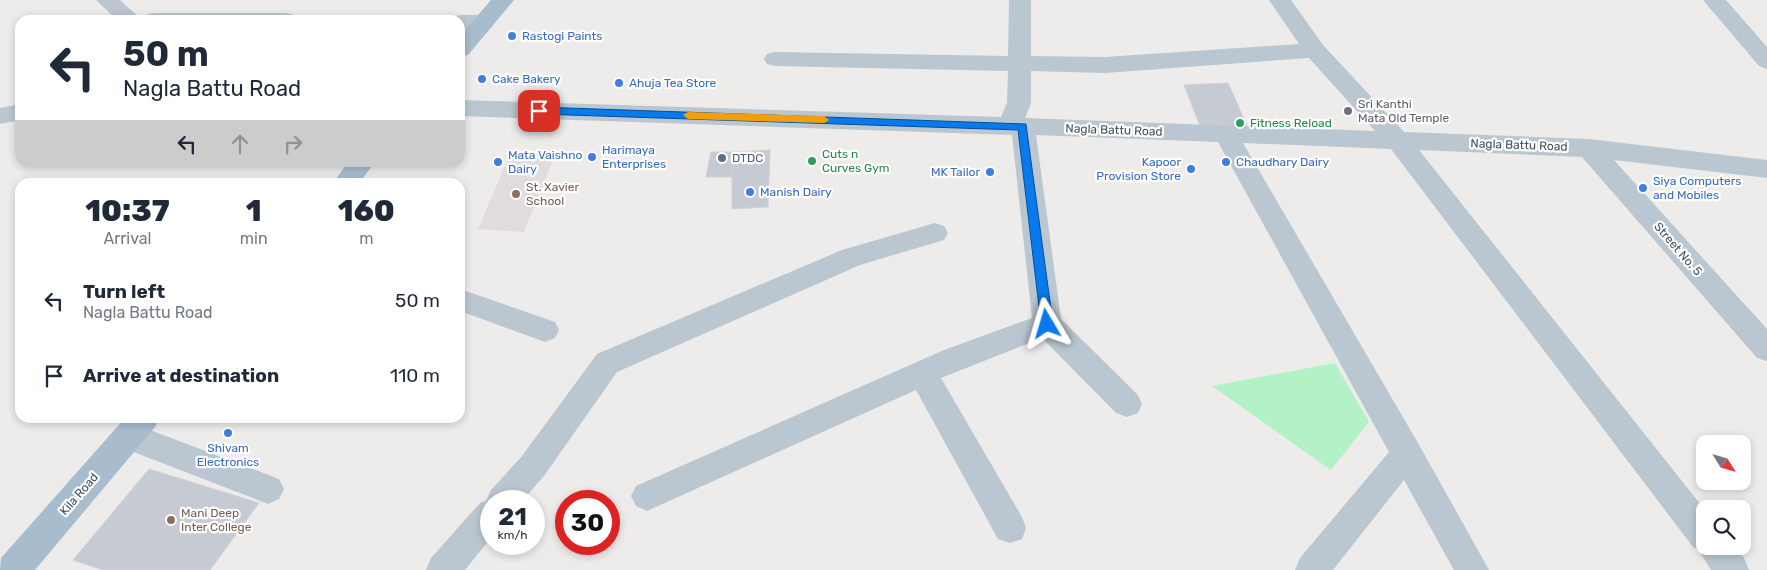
<!DOCTYPE html>
<style>
body{margin:0;font-family:Rubik,sans-serif;background:#f2f2f3;color:#1f2937;height:100vh;display:flex;flex-direction:column;font-size:19px;white-space:nowrap}
*{box-sizing:border-box;margin:0}
p{font-size:16px;color:#747a83}
.icon{flex:none;width:28px;height:28px;fill:none;stroke:currentColor;stroke-width:2;stroke-linecap:round;stroke-linejoin:round}
.map{position:relative;flex:1;overflow:hidden}
.panel{position:absolute;left:15px;top:178px;width:450px;height:245px;display:flex;flex-direction:column;background:#fff;border-radius:15px;box-shadow:0 2px 8px #0003}
.panel>*{flex:none}
.top-card{position:absolute;left:15px;top:15px;width:450px;height:152px;border-radius:15px;box-shadow:0 2px 8px #0003;background:#fff;color:#1f2937;overflow:hidden}
.needle{width:32px;rotate:127deg}
.tools{position:absolute;left:1696px;top:435px;display:grid;gap:10px}
.tools a{display:grid;place-items:center;width:55px;height:55px;border-radius:10px;background:#fff;box-shadow:0 2px 8px #0003;font-size:25px}
.speed{position:absolute;left:480px;top:490px;display:flex;gap:10px;font-size:25px;font-weight:700;text-align:center}
.speed>*{display:grid;place-content:center;width:65px;height:65px;border-radius:50%;background:#fff;box-shadow:0 2px 8px #0003;line-height:1}
.speed small{font-size:12px;font-weight:400}
.speed .limit{border:8px solid #d22;background:#fff;color:#111}
.pin{position:absolute;display:grid;place-items:center;width:42px;height:42px;color:#fff;margin:-21px;border-radius:10px;box-shadow:0 2px 8px #0006}
.me{position:absolute;width:55px;margin:-28px;rotate:353deg;stroke-linejoin:round;filter:drop-shadow(0 0 4px #0008)}
.turn{display:flex;align-items:center;gap:18px;height:105px;padding:0 25px;font-size:22px}
.turn .icon{width:65px;height:65px;stroke-width:2.5}
.turn b{display:block;font-size:35px;line-height:42px}
.lanes{display:flex;align-items:center;height:48px;padding:0 25px;background:#0003;justify-content:center;gap:25px;direction:ltr}
.lanes .off{opacity:.35}
.eta{display:flex;justify-content:space-evenly;align-items:center;height:85px;text-align:center}
.eta b{font-size:30px;font-weight:800;line-height:35px}
ul{padding:0;list-style:none}
li{display:flex;align-items:center;gap:15px;height:75px;padding:0 25px}
li div{flex:1}
li b{display:block;font-size:19px}
li em{font-style:normal}
.map>svg:first-child{display:block}
.education{fill:#e0dcdd}
.green{fill:#b3f2c7}
.building{fill:#c6cad2;stroke:#ced2d8}
.lines{fill:none;stroke-linecap:round;stroke-linejoin:round}
.minor{fill:#bac7d0;fill-rule:evenodd}
.major{fill:#a7bdce;fill-rule:evenodd}
.route{fill:#087aeb;stroke:#054f99}
.slow{fill:#f59e0b}
.shop-dot{fill:#3f7fe0;stroke:#fff;stroke-width:2}
.worship-dot{fill:#6b7280;stroke:#fff;stroke-width:2}
.leisure-dot{fill:#2e9e5b;stroke:#fff;stroke-width:2}
.service-dot{fill:#5c6f8a;stroke:#fff;stroke-width:2}
.education-dot{fill:#8d6e63;stroke:#fff;stroke-width:2}
.labels{text-anchor:middle;dominant-baseline:central;stroke-width:4.5;stroke-linejoin:round;paint-order:stroke}
.shop-label{font-size:12px;fill:#366cbe;stroke:#fff;text-anchor:start}
.worship-label{font-size:12px;fill:#5b616d;stroke:#fff;text-anchor:start}
.leisure-label{font-size:12px;fill:#27864d;stroke:#fff;text-anchor:start}
.street-label{font-size:12px;fill:#42505a;stroke:#fff}
.service-label{font-size:12px;fill:#4e5e75;stroke:#fff;text-anchor:start}
.education-label{font-size:12px;fill:#785e54;stroke:#fff;text-anchor:start}
</style>
<div class="map">
<svg width="1767" height="570" viewBox="0 0 1767 570">
<rect width="100%" height="100%" fill="#eeebeb"/>
<path class="education" d="M509,157L553,160L524,232L478,229Z"/>
<path class="green" d="M1335,363L1369,422L1331,470L1212,386Z"/>
<path class="building" d="M1228,83L1248,128L1202,131L1184,85Z
M770,150L768,207L732,209V177L736,152Z
M711,152H736L732,177H706Z
M149,469L259,503L210,570H103L73,560Z"/>
<g class="lines">
<path class="minor" d="M96,0H120L142,20H117Z
M1009,0H1031V56L1105,57L1299,44L1269,0H1291L1323,45L1404,132L1589,139L1767,160V178L1614,160L1767,329V361L1757,358L1582,157L1419,150L1705,510V546H1734L1744,558L1749,570H1711L1698,549L1693,547L1391,149L1243,143L1418,443L1489,570H1454L1404,480L1333,570H1295L1300,558L1389,452L1218,142L1036,135L1061,319L1138,395L1142,404L1138,413L1127,417L1116,413L1042,338L941,378L1022,517L1026,528L1022,539L1010,543L998,539L916,390L658,506L647,511L636,506L631,496L636,486L944,350L1032,318L1012,135L460,116V100L1001,117L1007,103L1008,71L775,66L767,64L764,59L767,54L775,52L1008,56ZM1309,58L1375,131L1025,118L1031,103V71L1105,73Z
M1703,0H1726L1767,47V69L1759,66Z
M153,13H286L294,15L297,20H142L145,15Z
M460,15H484L492,17L495,22L492,27L484,29H460V20H450L452,17Z
M20,104V120L0,124V108Z
M935,223L944,226L948,233L944,240L860,265L617,372L544,476L522,501H491V538L465,570H426L431,558L480,503L486,501L491,490L522,456L597,354L842,250Z
M460,289L555,322L559,330L555,338L545,342L460,311Z
M129,422L279,479L284,489L279,499L268,504L118,446L114,436L118,426Z"/>
<path class="major" d="M491,0H514L468,55L460,57V36Z
M348,162H375L360,182H334Z
M125,418H159L155,427L35,570H0L1,558Z"/>
</g>
<path class="route" d="M539,107L1026,124L1053,324L1051,328H1043L1041,324L1018,130L539,114L534,111Z"/>
<path class="slow" d="M688,112L824,116L829,120L824,123L688,119L683,115Z"/>
<g class="shop-dot">
<circle cx="512" cy="36" r="5"/>
<circle cx="482" cy="79" r="5"/>
<circle cx="619" cy="83" r="5"/>
<circle cx="592" cy="157" r="5"/>
<circle cx="498" cy="162" r="5"/>
<circle cx="1226" cy="162" r="5"/>
<circle cx="1191" cy="169" r="5"/>
<circle cx="990" cy="172" r="5"/>
<circle cx="1643" cy="188" r="5"/>
<circle cx="750" cy="192" r="5"/>
<circle cx="228" cy="433" r="5"/>
</g>
<circle class="worship-dot" cx="1348" cy="111" r="5"/>
<g class="leisure-dot">
<circle cx="1240" cy="123" r="5"/>
<circle cx="812" cy="161" r="5"/>
</g>
<circle class="service-dot" cx="722" cy="158" r="5"/>
<g class="education-dot">
<circle cx="516" cy="194" r="5"/>
<circle cx="171" cy="520" r="5"/>
</g>
<g class="labels">
<g class="shop-label">
<text x="522" y="36">Rastogi Paints</text>
<text x="492" y="79">Cake Bakery</text>
<text x="629" y="83">Ahuja Tea Store</text>
<text x="602" y="150">Harimaya<tspan x="602" dy="14">Enterprises</tspan></text>
<text x="508" y="155">Mata Vaishno<tspan x="508" dy="14">Dairy</tspan></text>
<text x="1181" y="162" text-anchor="end">Kapoor<tspan x="1181" dy="14">Provision Store</tspan></text>
<text x="1236" y="162">Chaudhary Dairy</text>
<text x="980" y="172" text-anchor="end">MK Tailor</text>
<text x="1653" y="181">Siya Computers<tspan x="1653" dy="14">and Mobiles</tspan></text>
<text x="760" y="192">Manish Dairy</text>
<text x="228" y="448" text-anchor="middle">Shivam<tspan x="228" dy="14">Electronics</tspan></text>
</g>
<g class="worship-label">
<text x="1358" y="104">Sri Kanthi<tspan x="1358" dy="14">Mata Old Temple</tspan></text>
</g>
<g class="leisure-label">
<text x="1250" y="123">Fitness Reload</text>
<text x="822" y="154">Cuts n<tspan x="822" dy="14">Curves Gym</tspan></text>
</g>
<g class="street-label">
<text transform="translate(1114 130) rotate(2)">Nagla Battu Road</text>
<text transform="translate(1519 145) rotate(2)">Nagla Battu Road</text>
<text transform="translate(1678 249) rotate(49)">Street No. 5</text>
<text transform="translate(79 494) rotate(-49)">Kila Road</text>
</g>
<g class="service-label">
<text x="732" y="158">DTDC</text>
</g>
<g class="education-label">
<text x="526" y="187">St. Xavier<tspan x="526" dy="14">School</tspan></text>
<text x="181" y="513">Mani Deep<tspan x="181" dy="14">Inter College</tspan></text>
</g>
</g>
</svg>
<div class="tools">
<a><svg class="needle" viewBox="-14 -14 28 28"><path d="M0-13l5 13h-10z" fill="#e53935"/><path d="M0 13l5-13h-10z" fill="#747a83"/></svg></a>
<a><svg class="icon" aria-label="search" viewBox="0 0 24 24"><circle cx="10" cy="10" r="6"/><path d="M15 15l6 6"/></svg></a>
</div>
<div class="speed"><div>21<small>km/h</small></div><div class="limit">30</div></div>
<div class="pin" style="left:539px;top:111px;background:#d93025"><svg class="icon" aria-label="arrive" viewBox="0 0 24 24"><path d="M6 21V4h12l-3 4 3 4H6"/></svg></div>
<svg class="me" style="left:1047px;top:324px" viewBox="-20 -20 40 40"><path d="M0-17L14 15 0 8-14 15z" fill="#087aeb" stroke="#fff" stroke-width="4"/></svg>
<div class="top-card">
<div class="turn"><svg class="icon" aria-label="left" viewBox="0 0 24 24"><path d="M17 20v-9H6M10 6l-5 5 5 5"/></svg><div><b>50 m</b>Nagla Battu Road</div></div>
<div class="lanes"><svg class="icon" aria-label="left" viewBox="0 0 24 24"><path d="M17 20v-9H6M10 6l-5 5 5 5"/></svg><svg class="icon off" aria-label="ahead" viewBox="0 0 24 24"><path d="M12 20V5M6 11l6-6 6 6"/></svg><svg class="icon off" aria-label="right" viewBox="0 0 24 24"><path d="M7 20v-9h11M14 6l5 5-5 5"/></svg></div>
</div>
<section class="panel">
<div class="eta">
<div><b>10:37</b><p>Arrival</p></div>
<div><b>1</b><p>min</p></div>
<div><b>160</b><p>m</p></div>
</div>
<ul>
<li><svg class="icon" aria-label="left" viewBox="0 0 24 24"><path d="M17 20v-9H6M10 6l-5 5 5 5"/></svg><div><b>Turn left</b><p>Nagla Battu Road</p></div><em>50 m</em></li>
<li><svg class="icon" aria-label="arrive" viewBox="0 0 24 24"><path d="M6 21V4h12l-3 4 3 4H6"/></svg><div><b>Arrive at destination</b></div><em>110 m</em></li>
</ul>
</section>
</div>
